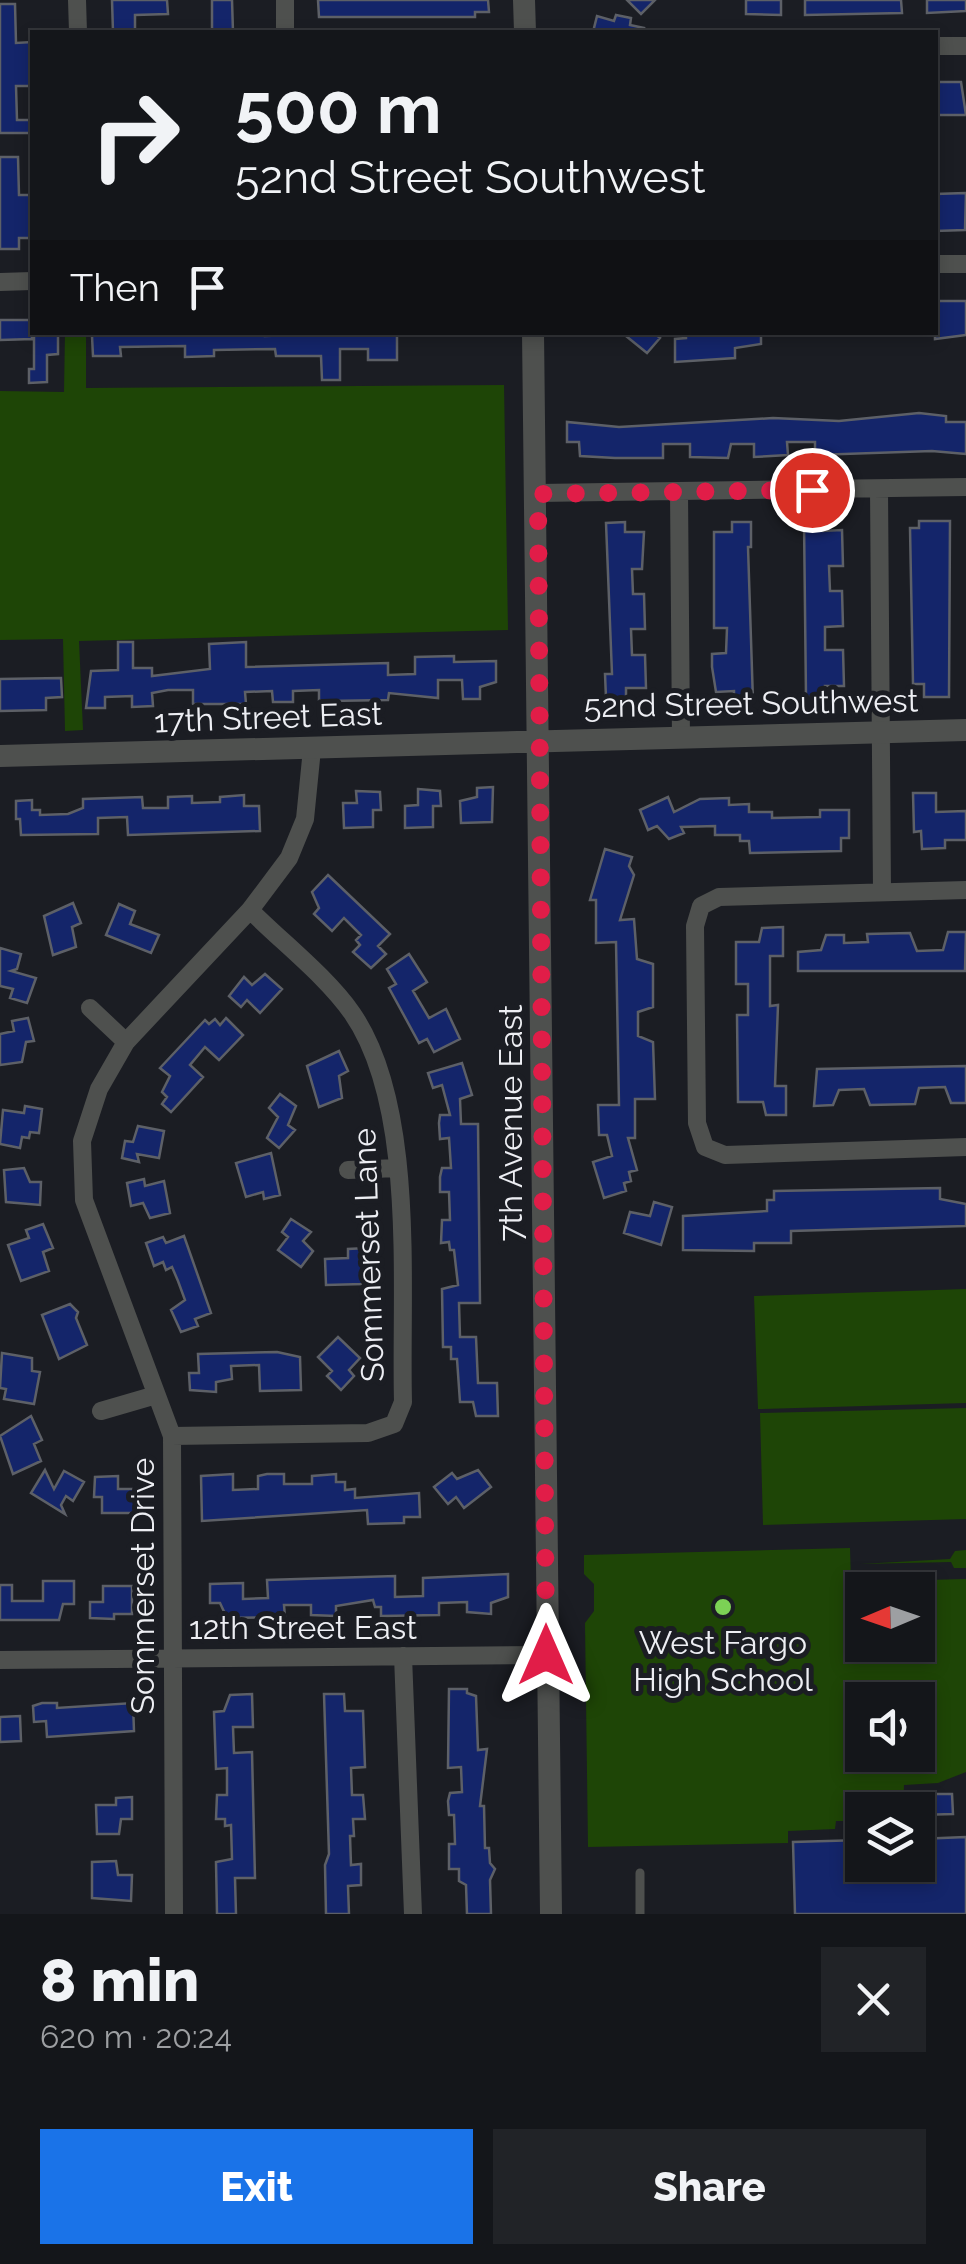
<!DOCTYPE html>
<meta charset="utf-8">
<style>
body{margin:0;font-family:Raleway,sans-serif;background:#212327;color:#f1f3f6;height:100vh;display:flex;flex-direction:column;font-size:38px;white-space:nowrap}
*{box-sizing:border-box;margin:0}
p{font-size:32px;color:#9d9fa2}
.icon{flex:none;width:55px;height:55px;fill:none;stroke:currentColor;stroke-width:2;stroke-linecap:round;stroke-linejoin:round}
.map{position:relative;height:1914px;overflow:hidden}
.panel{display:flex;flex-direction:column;background:#14161a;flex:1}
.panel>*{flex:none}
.banner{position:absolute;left:30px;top:30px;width:908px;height:305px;border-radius:0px;box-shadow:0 5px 15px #0003,0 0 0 2px #333539;background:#14161a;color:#f1f3f6;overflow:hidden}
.needle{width:65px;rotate:268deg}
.controls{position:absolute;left:845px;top:1572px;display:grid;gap:20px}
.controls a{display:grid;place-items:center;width:90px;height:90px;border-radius:0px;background:#14161a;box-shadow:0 5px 15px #0003,0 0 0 2px #333539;font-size:50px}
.pin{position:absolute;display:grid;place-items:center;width:85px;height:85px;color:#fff;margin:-42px;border:5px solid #fff;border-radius:50%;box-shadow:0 2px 10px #0007}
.me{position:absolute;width:110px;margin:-55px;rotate:0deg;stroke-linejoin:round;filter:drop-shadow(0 0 8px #0008)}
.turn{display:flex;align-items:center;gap:35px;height:210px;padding:0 40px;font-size:45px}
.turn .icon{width:130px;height:130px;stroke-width:2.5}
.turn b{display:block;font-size:70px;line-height:85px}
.then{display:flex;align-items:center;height:95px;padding:0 40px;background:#0003;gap:20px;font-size:38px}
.round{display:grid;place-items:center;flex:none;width:105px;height:105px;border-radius:0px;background:#212327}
.headline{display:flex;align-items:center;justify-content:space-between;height:170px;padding:0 40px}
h1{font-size:60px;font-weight:800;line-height:75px}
.button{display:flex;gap:20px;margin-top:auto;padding:20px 40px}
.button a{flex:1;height:115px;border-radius:0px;background:#1a73e8;color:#fff;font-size:40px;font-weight:800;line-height:115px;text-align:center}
.button a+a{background:#212327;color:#f1f3f6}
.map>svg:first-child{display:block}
.green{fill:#1e4506;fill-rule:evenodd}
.building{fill:#14256a;stroke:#5d6067;stroke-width:2.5}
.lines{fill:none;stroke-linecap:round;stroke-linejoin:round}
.service{stroke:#4e504e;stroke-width:9}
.minor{stroke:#4e504e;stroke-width:18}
.tertiary{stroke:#4e504e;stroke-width:22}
.route{stroke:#e11d48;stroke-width:18;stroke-dasharray:0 32.4}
.poi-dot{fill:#7cd155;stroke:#1b1d23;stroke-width:4}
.labels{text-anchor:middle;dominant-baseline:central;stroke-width:10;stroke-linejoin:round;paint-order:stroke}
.street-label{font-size:32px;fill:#edeef3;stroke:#1b1d23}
.poi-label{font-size:32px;fill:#edeef3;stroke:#1b1d23}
</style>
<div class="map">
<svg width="966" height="1914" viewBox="0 0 966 1914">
<rect width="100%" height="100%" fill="#1b1d23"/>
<path class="green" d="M65,332L86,333V388L504,385L508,630L79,641L83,730L65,731L63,639L0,640V391L64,392Z
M966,1289V1403L758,1409L754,1296Z
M966,1408V1519L763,1525L760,1413Z
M850,1548L851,1582L966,1579V1772L938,1783L904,1785L903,1810H862V1821H836L835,1829L788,1831V1843L588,1847L585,1623L594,1611V1584L584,1574V1555ZM862,1590H918V1645H862ZM862,1700H918V1755H862Z
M966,1550V1568H954L951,1562L860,1564L950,1559L955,1551Z"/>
<path class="building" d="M112,0H167L168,14L135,15V32H113Z
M212,0H232L233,32H212Z
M318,0H488L489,12H475V17H319Z
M627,0H655L641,14Z
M746,0H781V15L746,14Z
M805,0H901L902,13L805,15Z
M927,0H966V11L927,13Z
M0,4H15L16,43L32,42V86H16L17,120H32V133H0Z
M616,15L631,18L630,25L644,28L643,32H593L597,16L614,21Z
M935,82H961L966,115H935Z
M0,157H18L19,195H32V238H19V249H0Z
M966,193L965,230L935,231V194Z
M935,301H966V335L935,339Z
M0,320H32V339L0,340Z
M34,332L58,336V354L47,355V382L29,383V369H34Z
M100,332H265V336L397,332V360H368V349H340V380H322L321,356H276L275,349L214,350V356L185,357V346L120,347L121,356H93L92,336Z
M621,332H653L660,338L647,353Z
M686,332H761V344L735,348V358L675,362V339L686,338Z
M919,413L946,416V422H966V454L932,451L815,455V442H787L788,455L754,457V444H731L728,458L690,457V444H663V458H615L580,456L579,442H567V422L619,427L773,418L839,421Z
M804,521H823V531L842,530L843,566H829L830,591H842L843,626L825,627V650H843L844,686H825L826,696L806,697Z
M919,521H950L949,697H924V684H913L910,528H919Z
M625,522V532H644L642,569H632L633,594H644L645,629H631L632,655H645L646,688H626V698H606L605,674H612L606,523Z
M732,522H751V547H748L753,701H734V691L716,692L712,667V654L726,653L727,628H714V532H732Z
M118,642H133V668H152V676L210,669L209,644L246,642V667L388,663V675L415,674V657L454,656V662L496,661V682L480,687V699H463L462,680H438V698L389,693L388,700L328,701L319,700V690L293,691V702H273L272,691L245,692L246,704H193V690H168L152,693L153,706L132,707V696L105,697V708H86L91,671L118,670Z
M61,678L62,697L46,698V710L0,711V679Z
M493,787L492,822L461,823L460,801L477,797V788Z
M418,789L440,791L441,806H433V827L405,828V806L418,805Z
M356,791L380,792L381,810H373V827L344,828L343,803H357Z
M913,793H936V812L966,811V840H945V848L922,849L921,831L914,832Z
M244,795V806H259L260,831L128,835L127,817L98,818V834L21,835L20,819H16V801L32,800V810H40V815L68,814L83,808V799L142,797L143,808H168V797L192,796V803L220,802V797Z
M668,797L674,812L700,799L729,798V805L749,804V812H772V818L820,817V810H849V838H841V851L750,853L749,841H740V835H715V826L681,827L684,833L669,839L657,826L648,830L640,810Z
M605,849L632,857L629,866L634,875L620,920L634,919L637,959L653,964V1007L638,1012V1036L653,1042L655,1099H635V1138H628L637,1170L629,1172L631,1181L624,1183L626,1191L604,1198L593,1162L612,1156L607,1135H599L598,1105H619L616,942L596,943V900H590Z
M328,875L390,934L378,946L386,954L371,968L353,952L360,945L356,940L361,935L344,918L332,931L314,914L319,908L312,892Z
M73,903L81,923L72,927L76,947L53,955L44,916Z
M119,904L135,911L130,924L159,935L151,953L106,935Z
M783,927V956H770V1006L778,1005L775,1086H786V1115H766L763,1102H738L737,1015H748V984H736V942H759L762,928Z
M948,932H966L965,971H798V952L821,950L826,935H844V943L868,942L867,934L910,933L917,951L943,950Z
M0,948L21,954L17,969L11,971L36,978L27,1003L10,998L13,989L0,986Z
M409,954L427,982L413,991L429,1018L446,1009L460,1039L434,1052L427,1039L419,1043L389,988L396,984L387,969Z
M265,974L282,989L260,1013L247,1000L241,1007L229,996L244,977L252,985Z
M28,1018L34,1041L26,1042L22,1062L0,1065V1034L14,1031L12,1021Z
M226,1018L243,1035L219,1060L205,1047L190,1065L203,1077L171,1112L162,1104L167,1097L162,1092L170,1076L160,1068L205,1020L209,1024L215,1019L220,1025Z
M339,1051L348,1071L339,1076L342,1098L319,1107L307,1066Z
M462,1063L472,1095L460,1099L461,1124H478L480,1303H459L460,1337H476L478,1383H497L498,1416H476L473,1402H460L457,1359H451V1347H443L442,1289L458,1285L454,1250H450L449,1242L441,1243L442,1220H450L449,1192H440V1177L442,1168H451L449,1138L440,1139L439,1123L440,1115H450L442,1085L433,1088L428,1073Z
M966,1066V1103H951L945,1087L919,1088L915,1104L870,1105L864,1089L839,1090L833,1105L814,1106L817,1069Z
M280,1094L296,1106L288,1125L295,1130L279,1148L267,1138L278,1117L269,1108Z
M25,1106L42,1109L39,1133L30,1132L29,1138L22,1137L20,1148L0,1144L3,1110L24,1113Z
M138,1126L164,1131L159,1158L137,1154L139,1162L122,1158L125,1141L133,1142Z
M271,1153L280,1195L264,1199L263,1192L246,1197L236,1163Z
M24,1168L30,1182H41L40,1205L6,1202L4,1170Z
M144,1179L145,1186L164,1181L170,1213L150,1218L143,1203L131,1206L127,1183Z
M940,1188V1199L966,1204V1226L791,1231V1243H754V1251L683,1250V1216L767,1211V1200H774V1191Z
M654,1202L672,1207L661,1245L624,1233L630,1212L650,1216Z
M291,1219L311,1232L303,1241L313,1251L301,1267L278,1250L288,1237L282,1232Z
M43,1224L53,1248L43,1252L49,1271L21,1281L8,1245L29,1238L26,1230Z
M184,1236L211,1313L195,1319L198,1326L181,1332L171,1310L185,1300L178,1281L172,1267L166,1270L163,1262L154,1266L146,1243L163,1237L166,1243Z
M367,1248L363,1284L326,1285L325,1259L348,1258V1249Z
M70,1304L78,1312L76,1318L87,1345L59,1359L42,1315Z
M338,1337L360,1358L349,1370L354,1376L341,1390L327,1376L332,1371L318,1357Z
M277,1352L300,1357L301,1390L260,1391L259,1365L231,1366L232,1379L216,1382V1392L190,1390L189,1373H199L198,1354Z
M2,1353L32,1358V1371L40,1372L34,1404L4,1399L6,1389L0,1388Z
M31,1416L42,1440L34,1444L41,1461L13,1474L0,1436Z
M45,1470L54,1489L64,1471L84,1482L73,1501L66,1496L61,1505L65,1514L31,1493Z
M478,1470L491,1487L464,1508L456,1497L448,1504L434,1487L452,1473L457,1479Z
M233,1474V1490L258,1489V1476L267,1474H284V1484H312V1476L336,1474V1482H345V1490L355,1489V1498L419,1493L420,1517H404V1523L368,1524L367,1510L202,1521L201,1476Z
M118,1476V1489H135L134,1513H102V1497H94L95,1477Z
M508,1574V1597L491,1603V1614L467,1612V1602L439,1603V1615L381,1616V1607H375L373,1600L336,1606V1616L311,1615V1605H284L285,1617L227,1618L220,1603H210V1584L243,1583V1599L268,1598L267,1580L395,1576V1597L423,1596V1578Z
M43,1581H74V1604H63L59,1620H0V1585H12V1601H43Z
M103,1586H132V1614H114V1619L90,1618V1602H103Z
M449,1689H467V1693L476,1696L478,1750L487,1749L480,1806H484L485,1848H489L490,1863L495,1869L490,1880L491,1914H467L466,1885L459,1881V1869H449V1844H455L454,1815H449L448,1801L450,1793L462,1792L461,1767L448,1768Z
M252,1694L253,1727H233L234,1753L252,1752L255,1878H235L236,1914H217L216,1862L232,1859L231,1825L225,1826V1819H216L217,1795H227V1768L216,1769L214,1712L224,1711L230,1695Z
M324,1694H344L345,1711H363L365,1767L351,1768L352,1795H363L365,1819H353L354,1836H350L351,1865L361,1864V1885L348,1886L349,1914H326L325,1865L329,1854Z
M42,1703H57V1708L133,1703L134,1731L47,1737L46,1721L34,1722L33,1706Z
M20,1716L21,1741L0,1742V1717Z
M918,1794H952L953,1814L919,1815Z
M132,1797V1819H121L119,1834H97L96,1805H116V1798Z
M966,1837V1914H795L793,1842L862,1840V1865H918V1839Z
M116,1861L118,1875H132L131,1901L92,1898V1862Z"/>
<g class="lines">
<path class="service" d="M640,1873V1914"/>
<path class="minor" d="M77,0L78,32
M285,0V32
M935,46H966
M935,264H966
M0,282L32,281
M879,489L882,891
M679,492L681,739
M538,493L966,487
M966,890L719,897L701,906L695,926L697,1123L705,1147L725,1155L966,1147
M90,1008L126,1042
M348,1170L398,1168
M101,1411L156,1395
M172,1436L368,1433L394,1424L403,1402C400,1289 417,1107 352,1013C326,976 283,943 250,910
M403,1656L413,1914
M0,1660L547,1655
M174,1914L172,1436L84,1200L82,1141L99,1089L126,1042L250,910L289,858L305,819L312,749"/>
<path class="tertiary" d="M524,0L525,32
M533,332L551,1914
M0,756L966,730"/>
</g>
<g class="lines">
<path class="route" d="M546,1655L538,494L812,490"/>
</g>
<circle class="poi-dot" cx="723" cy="1607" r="10"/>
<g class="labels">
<g class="street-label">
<text transform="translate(751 703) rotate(-1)">52nd Street Southwest</text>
<text transform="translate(268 717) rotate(-2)">17th Street East</text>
<text transform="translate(510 1123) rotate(-90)">7th Avenue East</text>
<text transform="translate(368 1255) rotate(-92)">Sommerset Lane</text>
<text transform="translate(142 1586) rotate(-90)">Sommerset Drive</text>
<text x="303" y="1627">12th Street East</text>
</g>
<g class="poi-label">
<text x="723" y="1642">West Fargo<tspan x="723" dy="37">High School</tspan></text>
</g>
</g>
</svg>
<div class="controls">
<a><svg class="needle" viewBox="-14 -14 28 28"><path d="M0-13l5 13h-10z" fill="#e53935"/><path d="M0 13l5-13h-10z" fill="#9d9fa2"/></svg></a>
<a><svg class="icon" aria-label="sound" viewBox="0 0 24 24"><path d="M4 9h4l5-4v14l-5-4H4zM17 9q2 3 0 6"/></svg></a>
<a><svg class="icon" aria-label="layers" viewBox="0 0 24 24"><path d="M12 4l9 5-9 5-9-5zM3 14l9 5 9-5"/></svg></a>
</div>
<div class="pin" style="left:812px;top:490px;background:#d93025"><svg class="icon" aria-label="arrive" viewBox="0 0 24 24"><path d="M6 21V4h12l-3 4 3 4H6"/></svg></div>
<svg class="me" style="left:546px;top:1655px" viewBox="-20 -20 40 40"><path d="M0-17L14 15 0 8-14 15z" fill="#e11d48" stroke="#fff" stroke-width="4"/></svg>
<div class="banner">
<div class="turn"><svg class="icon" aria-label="right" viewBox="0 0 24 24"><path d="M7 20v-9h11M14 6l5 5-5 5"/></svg><div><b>500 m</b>52nd Street Southwest</div></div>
<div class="then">Then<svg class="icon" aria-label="arrive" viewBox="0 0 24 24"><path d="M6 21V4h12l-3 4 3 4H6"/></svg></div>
</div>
</div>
<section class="panel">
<div class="headline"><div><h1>8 min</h1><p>620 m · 20:24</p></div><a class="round"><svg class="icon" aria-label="close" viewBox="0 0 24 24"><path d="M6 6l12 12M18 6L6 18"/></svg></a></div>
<div class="button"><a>Exit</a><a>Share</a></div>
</section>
